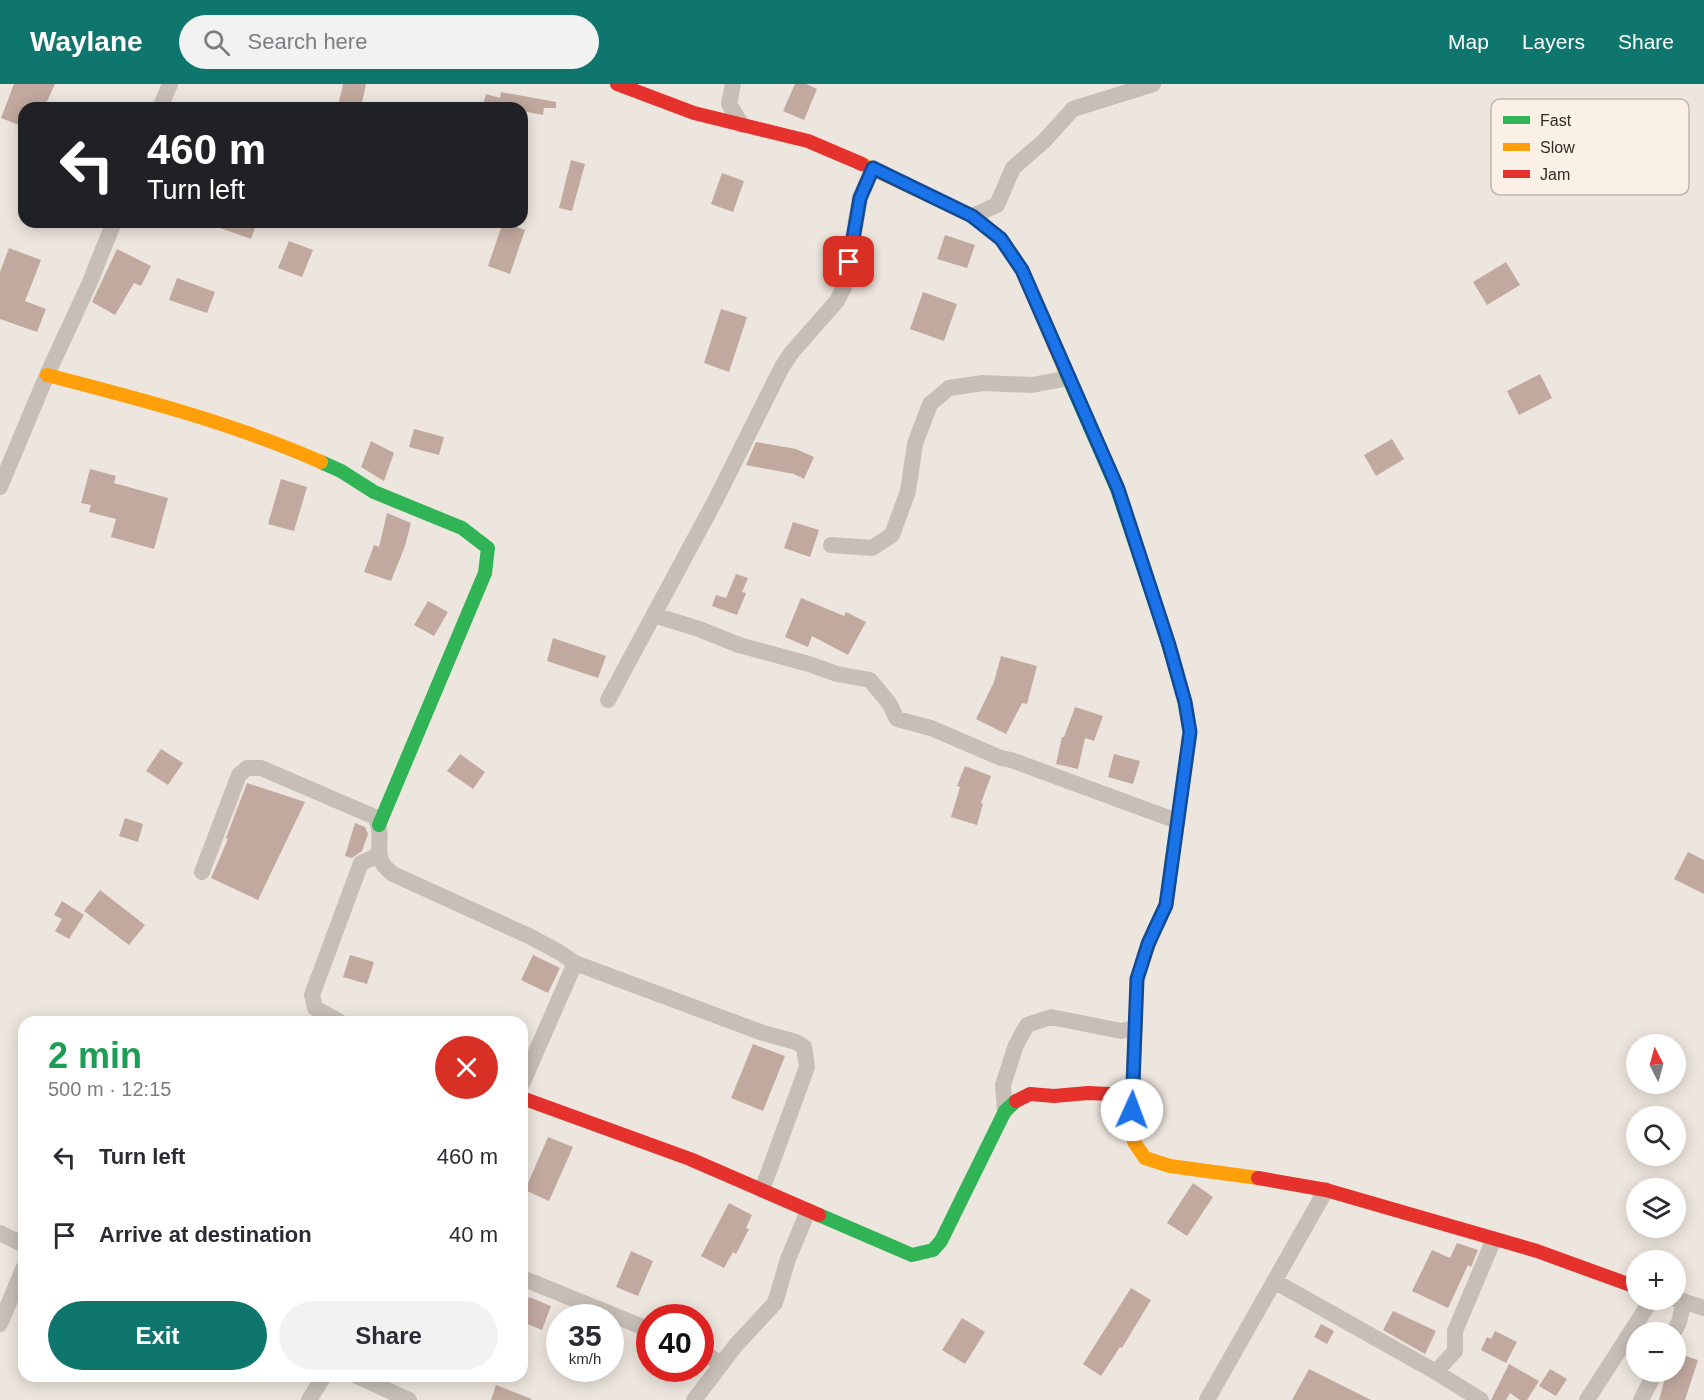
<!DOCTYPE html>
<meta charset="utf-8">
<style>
body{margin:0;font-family:Helvetica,sans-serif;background:#f2f2f3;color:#2b2b33;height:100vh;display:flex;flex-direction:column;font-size:22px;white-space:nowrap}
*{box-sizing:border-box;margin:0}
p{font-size:20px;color:#7c7c81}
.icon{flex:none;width:33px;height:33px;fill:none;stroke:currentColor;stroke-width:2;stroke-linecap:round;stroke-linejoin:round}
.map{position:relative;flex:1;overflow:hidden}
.drawer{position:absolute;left:18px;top:932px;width:510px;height:366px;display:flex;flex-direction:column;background:#fff;border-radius:18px;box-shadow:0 3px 15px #0003}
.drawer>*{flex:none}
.top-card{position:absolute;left:18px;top:18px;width:510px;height:126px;border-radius:18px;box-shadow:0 3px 15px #0003;background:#202124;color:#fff;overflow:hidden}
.needle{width:39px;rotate:354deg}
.fabs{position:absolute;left:1626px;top:950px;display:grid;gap:12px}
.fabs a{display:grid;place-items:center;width:60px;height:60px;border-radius:50%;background:#fff;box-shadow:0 3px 15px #0003;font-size:30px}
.speed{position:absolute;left:546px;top:1220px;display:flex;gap:12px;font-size:30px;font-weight:700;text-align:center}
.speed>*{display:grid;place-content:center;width:78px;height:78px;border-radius:50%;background:#fff;box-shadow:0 3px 15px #0003;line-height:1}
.speed small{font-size:15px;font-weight:400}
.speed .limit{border:9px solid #d22;background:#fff;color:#111}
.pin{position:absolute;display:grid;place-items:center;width:51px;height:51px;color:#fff;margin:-26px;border-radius:12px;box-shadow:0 3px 9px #0006}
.me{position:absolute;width:66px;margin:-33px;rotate:2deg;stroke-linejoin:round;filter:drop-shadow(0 0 4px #0008)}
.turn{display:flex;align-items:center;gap:21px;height:126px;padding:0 30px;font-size:27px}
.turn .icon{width:78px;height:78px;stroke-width:2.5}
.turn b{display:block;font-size:42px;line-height:51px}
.round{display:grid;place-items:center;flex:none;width:63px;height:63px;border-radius:32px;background:#f2f2f3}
.overview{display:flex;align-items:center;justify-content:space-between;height:102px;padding:0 30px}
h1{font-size:36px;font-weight:700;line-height:45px;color:#1e9e55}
.button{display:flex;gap:12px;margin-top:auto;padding:12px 30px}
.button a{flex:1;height:69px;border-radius:36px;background:#0f766e;color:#fff;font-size:24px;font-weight:700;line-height:69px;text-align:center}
.button a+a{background:#f2f2f3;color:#2b2b33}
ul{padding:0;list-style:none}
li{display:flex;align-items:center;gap:18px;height:78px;padding:0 30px}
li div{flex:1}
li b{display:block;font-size:22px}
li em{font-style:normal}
header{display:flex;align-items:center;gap:36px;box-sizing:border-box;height:84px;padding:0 30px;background:#0f766e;color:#fff}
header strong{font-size:28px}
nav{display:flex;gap:33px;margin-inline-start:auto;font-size:21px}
.search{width:420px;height:54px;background:#f2f2f3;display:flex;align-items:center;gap:15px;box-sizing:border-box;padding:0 21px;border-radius:33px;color:#7c7c81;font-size:22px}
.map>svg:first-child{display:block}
.building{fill:#c2a99f}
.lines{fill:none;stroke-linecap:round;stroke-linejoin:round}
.street{stroke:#c6beb7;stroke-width:16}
.fast{stroke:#30b455;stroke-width:14}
.slow{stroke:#ff9f0a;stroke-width:14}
.jam{stroke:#e5322d;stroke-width:14}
.route-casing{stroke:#114b97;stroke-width:15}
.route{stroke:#1a73e8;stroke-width:10}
.key{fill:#fbf0e5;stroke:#c0b5ac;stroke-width:1.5}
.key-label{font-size:16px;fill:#362b26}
</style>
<header>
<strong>Waylane</strong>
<div class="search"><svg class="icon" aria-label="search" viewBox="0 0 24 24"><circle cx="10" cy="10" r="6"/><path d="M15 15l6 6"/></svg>Search here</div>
<nav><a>Map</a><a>Layers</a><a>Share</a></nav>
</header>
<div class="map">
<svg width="1704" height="1316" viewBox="0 0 1704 1316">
<rect width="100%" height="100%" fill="#ede6de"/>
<path class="building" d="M14,0H55L44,24H24V43L1,34Z
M343,0H366L361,23L339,18Z
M795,0H806L817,5L804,36L783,27Z
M501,8L556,18V24H544L543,31L522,27V24H482L486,10L500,14Z
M571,76L585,80L572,127L559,124Z
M722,89L744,97L733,128L711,120Z
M209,138H257L251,155L209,140Z
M503,138L525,146L510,190L488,182Z
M945,151L975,161L967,184L937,175Z
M289,157L313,166L302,193L278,184Z
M9,164L41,176L25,217L46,225L37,248L0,235V188Z
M117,165L151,182L141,202L134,199L115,231L92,218Z
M1506,178L1520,201L1487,221L1473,198Z
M177,194L215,208L207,229L169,216Z
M923,208L957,220L944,257L910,245Z
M721,225L747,233L729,288L704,279Z
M1540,290L1552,314L1519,331L1507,307Z
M414,345L444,353L439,371L409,363Z
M1392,355L1404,375L1376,392L1364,371Z
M371,357L394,369L384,397L361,383Z
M756,358L796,365L814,373L804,395L794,390L746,381Z
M90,385L116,392L114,399L168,414L154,465L111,453L116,435L89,428L91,421L81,419Z
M281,395L307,403L294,447L268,440Z
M387,429L411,439L405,462L391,497L364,488L374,461L379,463Z
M793,438L819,446L810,473L784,464Z
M736,490L748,494L742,508L746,509L737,531L712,522L716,511L726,514Z
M801,514L844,532L846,528L866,538L848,571L812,552L808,563L785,553Z
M428,517L448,528L434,552L414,541Z
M553,554L606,572L598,594L547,577Z
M1001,572L1037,582L1027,620L1022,619L1006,650L976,635L994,598Z
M1075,623L1103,632L1094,657L1085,654L1078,685L1056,680L1062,653H1064Z
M161,665L183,679L168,701L146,687Z
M460,670L485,688L473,705L447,687Z
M1114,670L1140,677L1133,700L1108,693Z
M965,682L991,692L981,719L983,720L977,741L951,733L960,703L957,702Z
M247,699L305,718L258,816L211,794L228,755L226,754Z
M125,734L143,740L138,758L119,752Z
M355,739L365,743L368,750L362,767L352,774L345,772Z
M1688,768L1704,776V810L1674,795Z
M100,806L145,841L129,861L84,827Z
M62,817L84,831L69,855L55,847L62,835L54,831Z
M350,871L374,878L367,900L343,893Z
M533,871L560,884L548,909L521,896Z
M753,960L785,972L763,1027L731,1014Z
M548,1053L573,1063L549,1117L525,1106Z
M1193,1099L1213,1113L1187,1152L1167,1139Z
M729,1119L752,1131L746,1144L749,1145L736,1170L733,1168L724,1184L701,1172Z
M1457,1159L1478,1166L1471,1183L1468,1181L1448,1224L1412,1207L1432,1166L1450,1174Z
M631,1167L653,1177L638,1212L616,1203Z
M1131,1204L1151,1216L1122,1264L1120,1263L1101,1292L1083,1280Z
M529,1213L551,1222L542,1246L522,1238V1231Z
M1393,1227L1436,1247L1425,1270L1383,1246Z
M962,1234L985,1248L965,1280L942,1266Z
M1321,1240L1334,1247L1327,1260L1314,1253Z
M1495,1247L1517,1258L1506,1279L1481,1266L1487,1253L1491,1255Z
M1676,1269L1698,1276L1685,1316H1659L1667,1287H1676Z
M1509,1280L1539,1297L1527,1316H1520L1510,1309L1506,1316H1491Z
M1309,1285L1371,1316H1292Z
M1550,1285L1567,1295L1556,1312L1539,1302Z
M496,1301L532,1315L531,1316H491Z"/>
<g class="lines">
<path class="street" d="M733,0L729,20L742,41
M160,24L170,0
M972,132L997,121L1013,84L1044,57L1073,25L1153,0
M0,403L47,291L90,198L114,138
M831,461L872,464L892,451L908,407L915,360L930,320L949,304L983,299L1032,301L1069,294
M654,531L699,545L739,561L809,580L837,590L870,596L889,619L897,635L931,644L1001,674L1011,676L1177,737
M608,616L716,415L782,283L792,268L837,217L845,201L860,114L873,84
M202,788L239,691L247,684H261L375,733C385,751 374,767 383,780C385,784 390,787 393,790L529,852L559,868L575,879L522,1000
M575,879L763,949L796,958L804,963L807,983L762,1106
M340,938L315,924L312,911L361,779L379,771
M1005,1027L1003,1001L1016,961L1027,941L1051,933L1121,947L1135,944
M0,1149L24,1161
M522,1194L650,1246
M1274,1197L1436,1288L1481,1316
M1676,1215L1704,1224
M0,1240L24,1183
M1674,1248L1679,1238L1684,1217
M700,1267L722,1280
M1436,1288L1455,1267V1247L1494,1155
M357,1292L409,1316
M309,1316L324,1292
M694,1316L736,1261L775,1219L788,1175L808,1127
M1207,1316L1326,1106
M1587,1316L1652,1215
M1641,1316L1656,1287"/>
<path class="fast" d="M1064,284L1117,405L1163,542L1185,618L1190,648L1166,821L1153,848
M321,378L341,387L374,408L462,444L488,464L485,489L379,741
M819,1131L912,1171L933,1166L941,1157L1005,1027L1016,1017"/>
<path class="slow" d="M862,80L972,132L1001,155L1022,186L1064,284
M47,291C140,315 233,339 321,378
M1153,848L1137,895L1132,1026L1134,1058L1145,1074L1170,1082L1258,1094"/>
<path class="jam" d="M617,0L694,29L808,57L862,80
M522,1014L690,1075L819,1131
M1016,1017L1030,1010L1054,1012L1088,1009L1110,1010L1133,1018
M1258,1094L1326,1106L1537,1167L1636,1203"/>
</g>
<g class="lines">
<g class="route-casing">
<path id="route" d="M849,178L860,114L873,84L972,132L1001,155L1022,186L1118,405L1169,561L1185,618L1190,648L1166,821L1148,860L1137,895L1132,1026"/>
</g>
<use href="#route" class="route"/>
</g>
<rect x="1491" y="15" width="198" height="96" rx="9" class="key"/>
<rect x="1503" y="32" width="27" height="8" fill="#30b455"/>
<rect x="1503" y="59" width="27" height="8" fill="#ff9f0a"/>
<rect x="1503" y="86" width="27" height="8" fill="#e5322d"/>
<g class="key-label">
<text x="1540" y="42">Fast</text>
<text x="1540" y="69">Slow</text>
<text x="1540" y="96">Jam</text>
</g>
</svg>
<div class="fabs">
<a><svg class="needle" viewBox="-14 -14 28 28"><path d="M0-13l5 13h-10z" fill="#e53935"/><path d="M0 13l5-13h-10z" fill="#7c7c81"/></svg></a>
<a><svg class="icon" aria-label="search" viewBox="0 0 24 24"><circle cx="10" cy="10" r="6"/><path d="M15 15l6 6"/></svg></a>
<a><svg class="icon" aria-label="layers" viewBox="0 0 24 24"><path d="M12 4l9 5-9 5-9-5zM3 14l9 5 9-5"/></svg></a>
<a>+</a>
<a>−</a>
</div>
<div class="speed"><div>35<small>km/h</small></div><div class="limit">40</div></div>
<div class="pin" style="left:849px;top:178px;background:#d93025"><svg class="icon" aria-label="arrive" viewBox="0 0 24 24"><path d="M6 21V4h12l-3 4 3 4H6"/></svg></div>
<svg class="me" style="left:1132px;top:1026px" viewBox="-20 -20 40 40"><circle r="19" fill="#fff"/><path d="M0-13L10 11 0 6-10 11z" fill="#1a73e8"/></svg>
<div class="top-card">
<div class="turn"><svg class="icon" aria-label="left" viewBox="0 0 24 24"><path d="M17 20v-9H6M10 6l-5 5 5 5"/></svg><div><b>460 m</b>Turn left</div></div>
</div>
<section class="drawer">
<div class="overview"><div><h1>2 min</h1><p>500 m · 12:15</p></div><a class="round" style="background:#d93025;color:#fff"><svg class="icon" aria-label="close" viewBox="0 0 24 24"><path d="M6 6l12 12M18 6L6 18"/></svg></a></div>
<ul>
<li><svg class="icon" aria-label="left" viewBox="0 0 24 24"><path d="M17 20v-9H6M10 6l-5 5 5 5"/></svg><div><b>Turn left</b></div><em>460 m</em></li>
<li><svg class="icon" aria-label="arrive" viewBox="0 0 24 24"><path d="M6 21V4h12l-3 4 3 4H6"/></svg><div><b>Arrive at destination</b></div><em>40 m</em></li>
</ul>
<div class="button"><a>Exit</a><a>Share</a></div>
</section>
</div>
